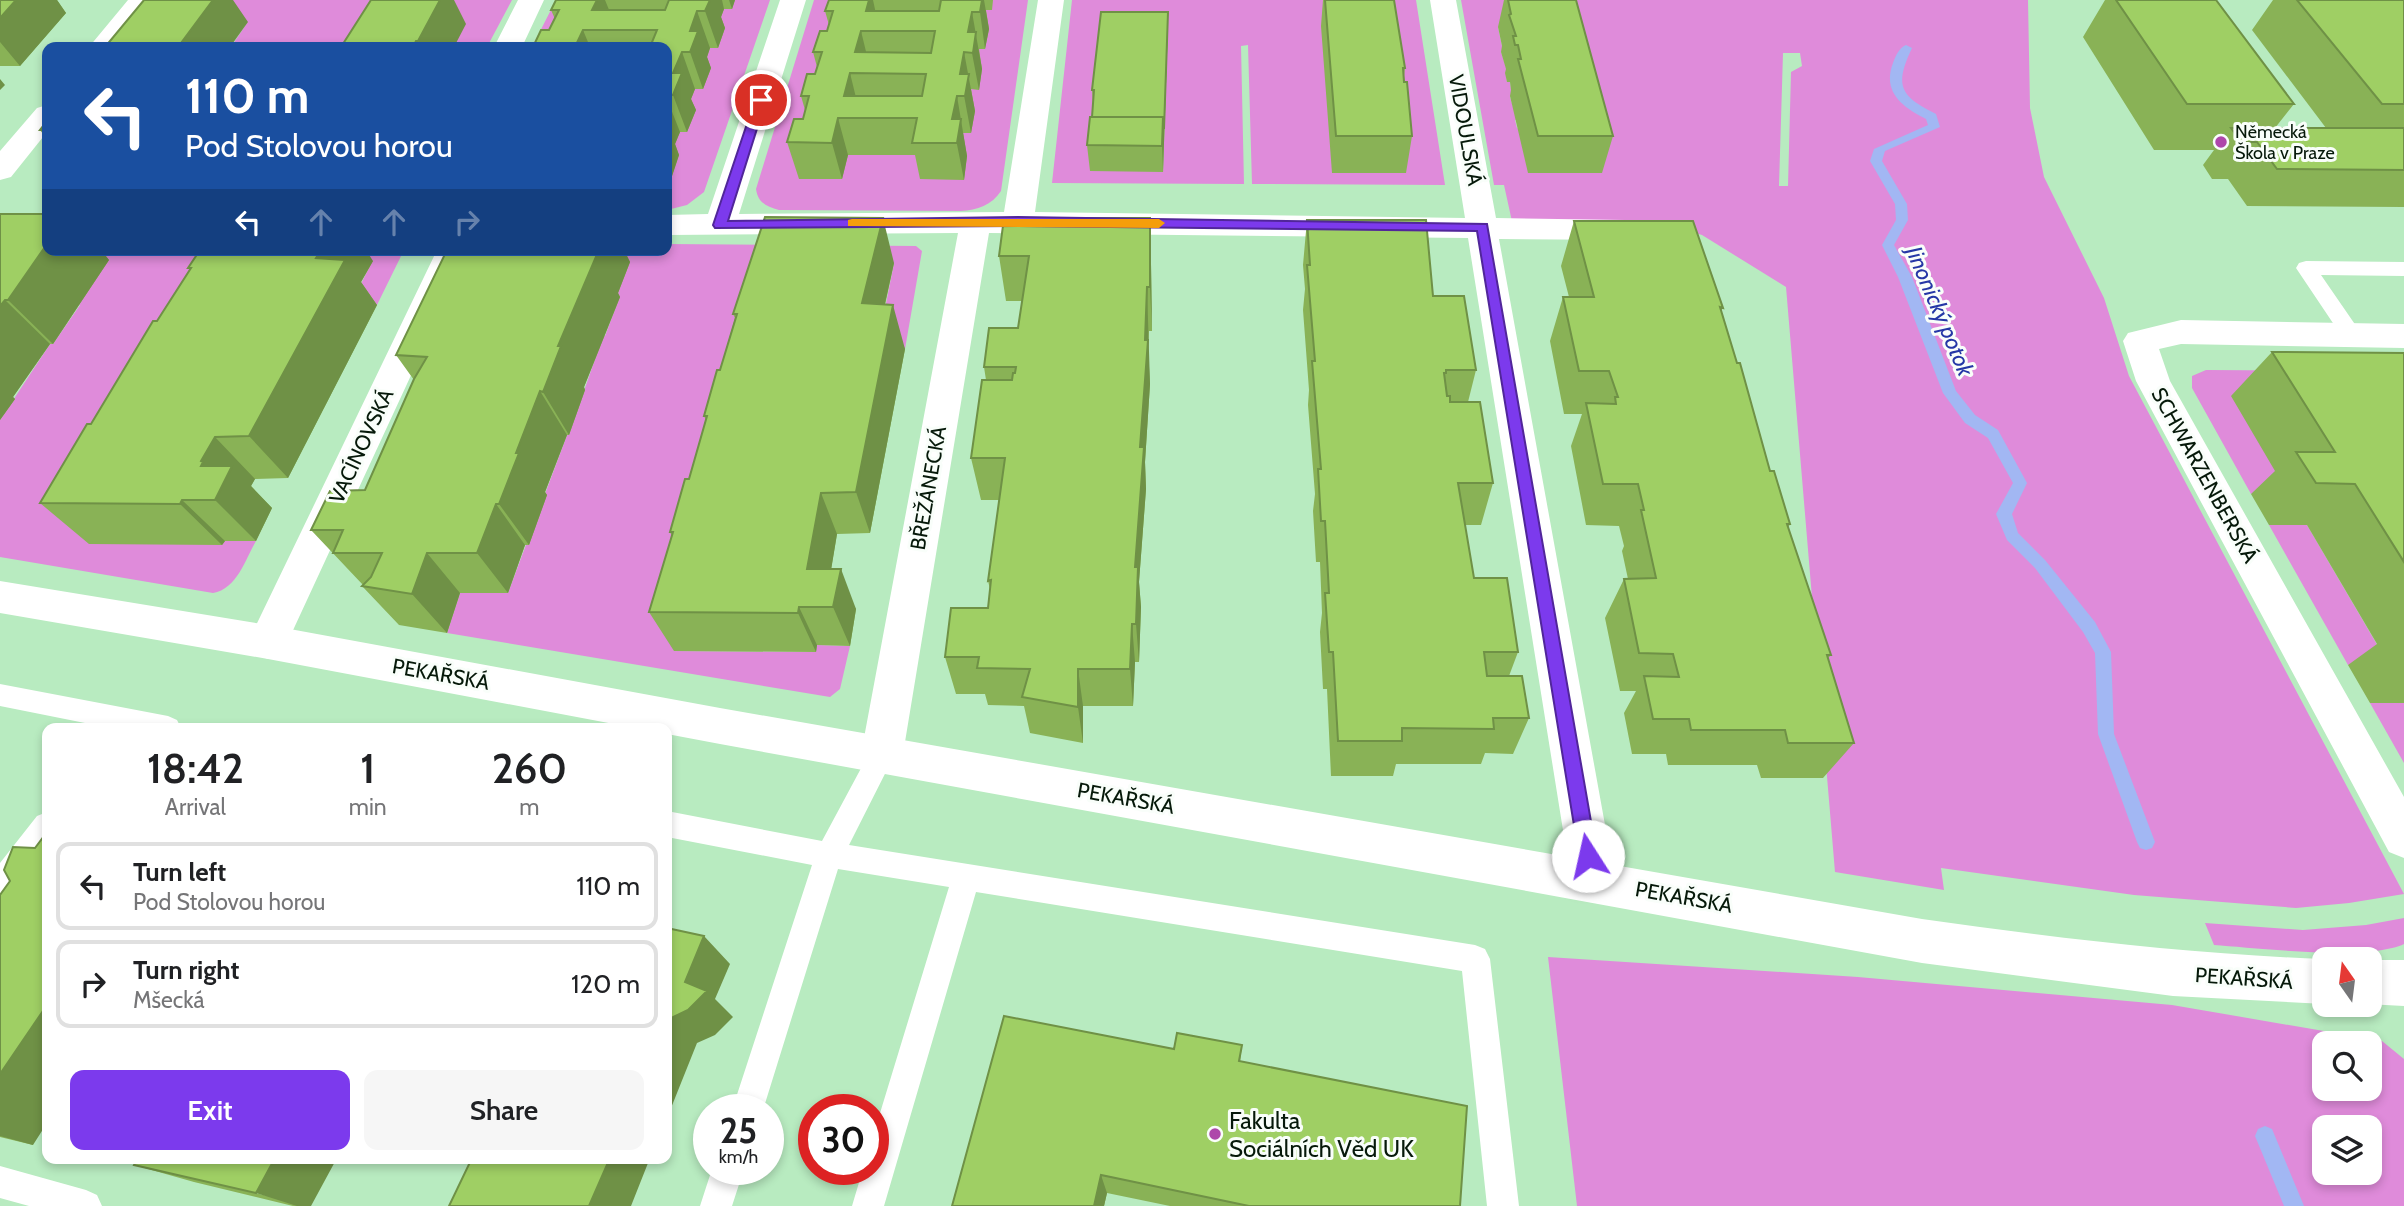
<!DOCTYPE html>
<meta charset="utf-8">
<style>
body{margin:0;font-family:Cabin,sans-serif;background:#f6f6f6;color:#202124;height:100vh;display:flex;flex-direction:column;font-size:26px;white-space:nowrap}
*{box-sizing:border-box;margin:0}
p{font-size:23px;color:#757577}
.icon{flex:none;width:38px;height:38px;fill:none;stroke:currentColor;stroke-width:2;stroke-linecap:round;stroke-linejoin:round}
.map{position:relative;flex:1;overflow:hidden}
.sheet{position:absolute;left:42px;top:723px;width:630px;height:441px;display:flex;flex-direction:column;background:#fff;border-radius:14px;box-shadow:0 4px 10px #0003}
.sheet>*{flex:none}
.banner{position:absolute;left:42px;top:42px;width:630px;height:214px;border-radius:14px;box-shadow:0 4px 10px #0003;background:#1a4fa0;color:#fff;overflow:hidden}
.needle{width:46px;rotate:346deg}
.controls{position:absolute;left:2312px;top:947px;display:grid;gap:14px}
.controls a{display:grid;place-items:center;width:70px;height:70px;border-radius:14px;background:#fff;box-shadow:0 4px 10px #0003;font-size:35px}
.speed{position:absolute;left:693px;top:1094px;display:flex;gap:14px;font-size:35px;font-weight:700;text-align:center}
.speed>*{display:grid;place-content:center;width:91px;height:91px;border-radius:50%;background:#fff;box-shadow:0 4px 10px #0003;line-height:1}
.speed small{font-size:18px;font-weight:400}
.speed .limit{border:10px solid #d22;background:#fff;color:#111}
.pin{position:absolute;display:grid;place-items:center;width:60px;height:60px;color:#fff;margin:-30px;border:4px solid #fff;border-radius:50%;box-shadow:0 2px 7px #0007}
.me{position:absolute;width:77px;margin:-38px;rotate:350deg;stroke-linejoin:round;filter:drop-shadow(0 0 5px #0008)}
.turn{display:flex;align-items:center;gap:24px;height:147px;padding:0 28px;font-size:32px}
.turn .icon{width:91px;height:91px;stroke-width:2.5}
.turn b{display:block;font-size:49px;line-height:60px}
.lanes{display:flex;align-items:center;height:66px;padding:0 28px;background:#0003;justify-content:center;gap:35px;direction:ltr}
.lanes .off{opacity:.35}
.eta{display:flex;justify-content:space-evenly;align-items:center;height:119px;text-align:center}
.eta b{font-size:42px;font-weight:600;line-height:49px}
.cta{display:flex;gap:14px;margin-top:auto;padding:14px 28px}
.cta a{flex:1;height:80px;border-radius:14px;background:#7c3aed;color:#fff;font-size:28px;font-weight:600;line-height:80px;text-align:center}
.cta a+a{background:#f6f6f6;color:#202124}
ul{padding:0;list-style:none}
li{display:flex;align-items:center;gap:21px;height:88px;margin:0 14px 10px;padding:0 14px;border:4px solid #e0e0e0;border-radius:14px}
li div{flex:1}
li b{display:block;font-size:26px}
li em{font-style:normal}
.map>svg:first-child{display:block}
.green{fill:#df8bda;fill-rule:evenodd}
.lines{fill:none;stroke-linecap:round;stroke-linejoin:round}
.stream{fill:#a2b7f3;fill-rule:evenodd}
.lane{fill:#fff;fill-rule:evenodd}
.street{fill:#fff;fill-rule:evenodd}
.secondary{fill:#fff;fill-rule:evenodd}
.wall{fill:#89b256}
.shaded-wall{fill:#6f9146}
.building{fill:#9fcf64;stroke:#6f9146;stroke-width:2;fill-rule:evenodd}
.route{fill:#7c3aed;stroke:#51269a;stroke-width:2}
.slow{fill:#f59e0b}
.poi-dot{fill:#ae47aa;stroke:#f9fefa;stroke-width:2.5}
.labels{text-anchor:middle;dominant-baseline:central;stroke-width:6;stroke-linejoin:round;paint-order:stroke}
.far-poi-label{font-size:18px;fill:#06190a;stroke:#f9fefa;text-anchor:start}
.street-label{font-size:21px;fill:#06190a;stroke:#f9fefa}
.water-label{font-size:23px;font-style:italic;fill:#2537a6;stroke:#f9fefa}
.near-poi-label{font-size:24px;fill:#06190a;stroke:#f9fefa;text-anchor:start}
</style>
<div class="map">
<svg width="2404" height="1206" viewBox="0 0 2404 1206">
<rect width="100%" height="100%" fill="#b8ebc0"/>
<path class="green" d="M167,0H512L487,47H312L314,42H307L304,47H231L247,23L161,47H130Z
M556,0H770L704,192L687,205L667,210V47H532Z
M814,0H1028L1001,191C992,205 977,210 961,211L779,210C767,207 758,203 756,189Z
M1072,0H1416L1445,185L1252,184L1248,45L1241,46L1244,184L1052,183ZM1168,26L1163,172L1093,104Z
M1461,0H2028L2030,108L2044,177L2104,298L2129,376L2404,894L2349,903L2296,908L2134,895L1941,868L1944,890L1835,872L1786,287L1702,235L1682,229L1513,226L1504,185H1494ZM1498,27L1601,173L1517,128L1515,120H1517L1510,97L1512,96L1510,82H1507L1506,74L1508,73L1501,52L1503,51ZM1783,53H1800L1802,66L1791,72L1788,186H1779Z
M667,244L916,246L922,251L905,349H877L894,263L674,651L815,652L817,645L850,646L840,689L830,697L447,633L460,593H508L567,435L569,434L603,336H605L619,298L495,250H667Z
M47,250H404L377,305L361,284L372,261L259,260L225,541H256C245,560 237,589 213,593L0,557V420L50,344H53L80,305L0,259Z
M2206,370L2404,371L2289,494H2251L2192,388V376Z
M2269,525H2307L2389,665H2348Z
M2370,703H2404V763Z
M2404,918V944C2369,961 2257,948 2214,945L2205,923L2303,930L2366,925Z
M1548,957L1858,977L2172,1005L2382,1041L2404,1059V1206H1577ZM2324,1043H2370V1088H2324ZM2324,1127H2370V1172H2324Z"/>
<g class="lines">
<path class="stream" d="M1906,45L1912,48C1894,86 1900,96 1936,114L1940,127L1885,151L1882,161L1907,204L1908,220L1894,245L1912,277L1956,391L1975,415L1998,430L2027,483L2012,514L2018,533L2045,560L2095,622L2111,652L2114,734L2155,842L2152,848L2146,850L2140,848L2137,842L2098,734L2095,653L2083,632L2035,568L2007,540L1996,514L2013,483L1988,438L1965,423L1943,393L1898,277L1882,245L1896,220L1895,204L1870,161L1874,149L1928,125L1926,119C1902,107 1882,92 1893,63C1896,55 1899,48 1906,45Z
M2265,1126L2272,1129L2304,1206H2284L2255,1136L2258,1129Z"/>
<path class="lane" d="M2306,261L2404,262V276L2321,275L2363,336L2359,341L2352,344L2345,341L2296,268L2299,263Z
M0,684L168,716L177,720L181,728H110L0,706Z
M882,742L891,746L895,754L849,845L1475,945L1485,949L1490,959L1519,1206H1487L1462,971L976,892L884,1206H852L863,1169H873V1136L949,887L838,869L763,1110H732L812,865L667,837V811L822,841L873,746Z
M47,812V846L10,894L0,898V863L37,816Z
M0,1166L86,1190L97,1195L102,1206H29L0,1198Z
M712,1169H744L732,1206H700Z"/>
<path class="street" d="M128,0H155L117,47H89Z
M518,0H544L522,47H494Z
M780,0H806L739,214L1004,212L1038,0H1064L1035,212L1465,218L1430,0H1456L1496,218L1625,220L1636,223L1641,230L1636,237L1625,240L1499,239L1615,880L1609,895L1593,901L1577,895L1571,880L1468,238L989,233L903,754L897,767L882,773L867,767L861,754L958,233L667,235V215L708,214Z
M47,105V132L11,177L0,180V151L37,108Z
M437,250H469L282,654L268,659L254,654L248,642Z
M2181,320L2404,324V348L2181,344L2159,349L2170,381L2404,797V858L2389,852L2136,381L2123,341L2128,333Z"/>
<path class="secondary" d="M0,581L268,625L720,708L1922,919C2056,938 2189,954 2324,959L2325,1004L2173,996L1922,963L720,744L667,734V728H635L268,659L0,613Z
M2370,960H2404V1006L2367,1004H2370Z"/>
</g>
<path class="wall" d="M0,0H57L66,13L20,66H0Z
M556,0H735L732,9H724L721,17L725,28L718,48H710L707,57L711,68L703,89H695L691,99L696,110L687,132H680L675,144L679,155L671,179H667V47H533L549,30L555,19L551,10Z
M829,0H993L992,10H986L989,29L985,49H979L982,69L979,90L971,89L975,111L971,133H963L967,156L964,180L920,179L915,155H848L842,179H799L787,142L803,119L805,110L801,96L815,74L817,67L813,52L827,31L829,25L825,11Z
M1323,0H1394L1405,68L1404,76L1412,136L1406,173H1332L1321,26Z
M1504,0H1576L1613,136L1602,173H1528L1510,96L1511,90L1510,82H1507L1505,73L1506,69L1501,52L1502,46L1498,27Z
M2105,0H2216L2294,104L2275,128H2326L2252,30L2273,0H2404V207L2247,206L2228,179H2212L2203,165L2214,150H2154L2083,37Z
M1168,25L1163,172L1090,171L1087,145L1092,117L1093,104L1092,90Z
M47,121V139L40,130Z
M0,214L47,250H101L109,260L53,344H50L13,397L15,399L0,420Z
M1150,218L1151,264L1152,331H1149L1148,349L1150,384L1145,462L1146,489L1139,582L1141,607L1139,662H1135L1133,706H1083V743L1030,733L1024,706L988,705L985,694H956L945,657L988,608L990,589L988,581L999,500H981L971,458L986,380L984,367L1018,328L1022,301H1006L999,256Z
M1307,220L1433,296L1476,370L1468,402L1493,483L1481,525H1465L1474,578L1518,652L1509,676L1529,718L1513,754L1485,753L1481,764H1396L1393,776H1331L1327,689H1323L1320,632L1322,613L1320,562H1316L1313,511L1315,494L1308,405L1309,390L1303,310L1305,289L1303,265Z
M1574,221L1723,308L1721,311L1770,471L1790,524L1788,528L1831,655L1828,658L1854,743L1823,778H1761L1757,765H1668L1666,754H1632L1624,713L1636,691H1620L1605,618L1624,579H1628L1622,551L1624,546L1619,526L1586,525L1571,446L1582,414H1564L1550,341L1563,297H1569L1561,266Z
M447,250H624L630,262L618,293L620,297L584,387L585,390L569,435H567L545,492L547,495L529,545H525L508,593H460L447,633L399,625L362,586L363,585L311,530L365,490L414,380L396,355Z
M373,261L361,282L377,305L288,478L255,479L251,486L272,508L256,541H225L222,545L89,544L40,503L190,270L188,268Z
M894,263L885,305L905,349L870,533L837,534L831,569L856,609L850,646L817,645L816,652L674,651L649,612L672,536L670,532L689,479L706,420L704,416L720,370L735,318L733,314Z
M2272,352L2404,353V703H2370L2348,665L2377,644L2307,525H2269L2251,494L2275,471L2231,396Z
M35,848L33,1145L0,1137V895Z
M1242,1045L1240,1062L1460,1206H1170L1107,1193L1104,1206H952L1174,1049Z
M134,1165L311,1206H293L194,1182Z"/>
<path class="shaded-wall" d="M16,0H57L66,13L20,66L0,42V18Z
M213,0H233L248,22L230,47H178Z
M440,0H454L466,24L454,47H421L418,41Z
M597,0H605L616,27L592,10Z
M708,0H722L724,9L721,17L725,28L718,48L705,11Z
M729,0H735L732,9Z
M869,0H873L879,28L866,11Z
M976,0H984L989,29L985,49L980,12Z
M697,11L710,48L707,57L711,68L703,89L690,52V31Z
M972,12L982,69L979,90L968,32Z
M1168,12V25L1163,172L1162,146Z
M583,30L590,47H575Z
M861,31L870,68L855,52Z
M682,52L695,89L691,99L696,110L687,132L673,95V73Z
M964,52L975,111L971,133L960,74Z
M850,73L859,110L844,96Z
M0,79L5,85L0,90Z
M957,96L967,156L964,180L952,119Z
M667,99L680,132L675,144L679,155L671,179L667,168Z
M838,118L848,155L842,179L832,143Z
M883,218L894,263L875,348L862,303Z
M1150,218L1151,264L1152,331L1150,287Z
M47,244V250H101L109,260L53,344L8,300Z
M321,250H366L373,261L361,282L377,305L288,478L249,436L316,258Z
M595,250H624L630,262L618,293L620,297L584,387L585,390L569,435L543,392L558,346Z
M1147,287L1150,384L1145,462L1146,489L1139,582L1141,607L1139,662L1136,624L1135,567Z
M5,300L50,344L13,397L15,399L0,420V306Z
M893,305L905,349L870,533L856,492Z
M540,391L567,435L545,492L547,495L529,545L499,504L516,453Z
M215,437L255,479L251,486L272,508L256,541L215,500L201,466V461Z
M821,493L837,534L825,607L807,569Z
M182,500L225,541L222,545L180,504Z
M496,504L525,545L508,593L477,553Z
M427,553L460,593L447,633L412,594Z
M841,569L856,609L850,646L833,607Z
M799,607L817,645L816,652L798,613Z
M1132,624L1135,662L1133,706L1130,669Z
M1078,669L1083,706V743L1078,707Z
M704,936L730,964L715,999L733,1017L715,1035L697,1043L667,1118V1024Z
M47,1005V1123L33,1145L0,1136V1074Z
M275,1158H337L311,1206H297L256,1193Z
M610,1158H650L631,1206H589Z
M1101,1175L1107,1193L1104,1206H1094Z"/>
<path class="building" d="M0,0H16L0,18Z
M144,0H213L178,47H105Z
M371,0H440L418,41H416L413,47H341Z
M556,0H597L592,10H665L669,0H710L705,11H697L690,31H698L690,52H682L673,73H682L673,95H667V47H650L657,30H583L575,47H533L541,30H549L559,10H551Z
M829,0H869L866,11H939L941,0H982L980,12H972L968,32H976L973,53L964,52L960,74H969L965,96H957L952,119H961L957,143H912L917,118H838L832,143L787,142L794,119H803L809,96H801L807,74H815L822,52H813L820,31H827L833,11H825ZM861,31H935L931,53L855,52ZM850,73L926,74L922,96H844Z
M1325,0H1394L1405,68H1403L1404,82H1407L1412,136H1336Z
M1508,0H1576L1613,136H1538L1518,59H1521L1518,45H1515L1513,36H1516L1509,15L1511,14Z
M2116,0H2216L2294,104H2187Z
M2297,0H2404V104H2382Z
M1101,12H1168L1164,129L1163,117H1092L1094,90H1092Z
M1090,117H1163L1162,146L1087,145Z
M47,121V130H40Z
M2231,128H2404V170L2277,169L2257,142H2241Z
M0,214H47V244L8,300H5L0,306Z
M765,217L883,218L862,303L893,305L856,492L821,493L807,569H841L833,607H799L798,613L649,612L673,532H670L685,479H689L707,416H704L717,370H720L737,314H733Z
M1004,218H1150V287H1147L1145,340H1148L1140,447H1144L1135,567H1138L1136,624H1132L1130,669H1078V707L1022,697L1030,669L977,668L979,657H945L951,608H988L991,580L988,581L1005,458H971L982,380H1012L1013,373H1015L1016,367H984L989,328H1018L1029,256H999Z
M1307,220H1426L1433,296H1464L1476,370H1446V373H1444L1447,396H1450V402H1480L1493,483H1458L1474,578H1507L1518,652H1484L1487,676H1522L1529,718H1493L1494,729L1402,728V741H1338L1333,652H1329L1325,593H1329L1325,521H1321L1318,469H1321L1312,361H1315L1307,265H1310Z
M1574,221H1693L1723,308L1720,307L1737,363H1740L1770,471H1774L1790,524H1787L1831,655H1827L1854,743H1788L1785,730H1691L1689,719H1653L1644,676L1679,677L1673,654L1639,653L1624,579L1656,578L1641,510H1644L1638,484H1603L1586,403L1616,404L1615,397H1618L1609,371H1579L1563,297H1594Z
M200,250H321L316,258L345,260L249,436L215,437L201,461L203,462L201,466H232L215,500H182L180,504L40,503L87,424H91L153,321H157L191,268H188Z
M447,250H595V252H598L558,346H561L543,392L540,391L516,453H519L499,504H496L477,553H427L412,594L362,586L371,577L382,553H333L343,530H311L330,491L365,490L414,379L427,357L396,355Z
M2272,352L2404,353V562L2355,484L2316,483L2296,452H2335Z
M47,832V1005L0,1074V895L10,881L4,870L13,847L35,848Z
M667,928L704,936L685,982L707,991L688,1010L669,1019L667,1024Z
M1004,1016L1174,1049L1177,1033L1242,1045L1239,1061L1467,1106L1460,1206H1249L1101,1175L1094,1206H952Z
M138,1158H275L256,1193L134,1165Z
M472,1158H610L589,1206H449Z"/>
<path class="route" d="M761,96L766,100L728,221L1018,217L1487,224L1597,856L1595,862L1588,864L1582,862L1579,856L1477,231L1018,226L715,228L713,225L755,100Z"/>
<path class="slow" d="M852,219H1159L1165,223L1159,228L848,226V220Z"/>
<g class="poi-dot">
<circle cx="2221" cy="142" r="7"/>
<circle cx="1215" cy="1134" r="7"/>
</g>
<g class="labels">
<g class="far-poi-label">
<text x="2235" y="132">Německá<tspan x="2235" dy="21">Škola v Praze</tspan></text>
</g>
<g class="street-label">
<text transform="translate(1466 130) rotate(80)">VIDOULSKÁ</text>
<text transform="translate(361 446) rotate(-65)">VACÍNOVSKÁ</text>
<text transform="translate(2205 475) rotate(61)">SCHWARZENBERSKÁ</text>
<text transform="translate(928 488) rotate(-80)">BŘEŽÁNECKÁ</text>
<text transform="translate(441 674) rotate(10)">PEKAŘSKÁ</text>
<text transform="translate(1126 798) rotate(10)">PEKAŘSKÁ</text>
<text transform="translate(1684 897) rotate(10)">PEKAŘSKÁ</text>
<text transform="translate(2244 978) rotate(4)">PEKAŘSKÁ</text>
</g>
<g class="water-label">
<text transform="translate(1940 311) rotate(67)">Jinonický potok</text>
</g>
<g class="near-poi-label">
<text x="1229" y="1120">Fakulta<tspan x="1229" dy="28">Sociálních Věd UK</tspan></text>
</g>
</g>
</svg>
<div class="controls">
<a><svg class="needle" viewBox="-14 -14 28 28"><path d="M0-13l5 13h-10z" fill="#e53935"/><path d="M0 13l5-13h-10z" fill="#757577"/></svg></a>
<a><svg class="icon" aria-label="search" viewBox="0 0 24 24"><circle cx="10" cy="10" r="6"/><path d="M15 15l6 6"/></svg></a>
<a><svg class="icon" aria-label="layers" viewBox="0 0 24 24"><path d="M12 4l9 5-9 5-9-5zM3 14l9 5 9-5"/></svg></a>
</div>
<div class="speed"><div>25<small>km/h</small></div><div class="limit">30</div></div>
<div class="pin" style="left:761px;top:100px;background:#d93025"><svg class="icon" aria-label="arrive" viewBox="0 0 24 24"><path d="M6 21V4h12l-3 4 3 4H6"/></svg></div>
<svg class="me" style="left:1588px;top:856px" viewBox="-20 -20 40 40"><circle r="19" fill="#fff"/><path d="M0-13L10 11 0 6-10 11z" fill="#7c3aed"/></svg>
<div class="banner">
<div class="turn"><svg class="icon" aria-label="left" viewBox="0 0 24 24"><path d="M17 20v-9H6M10 6l-5 5 5 5"/></svg><div><b>110 m</b>Pod Stolovou horou</div></div>
<div class="lanes"><svg class="icon" aria-label="left" viewBox="0 0 24 24"><path d="M17 20v-9H6M10 6l-5 5 5 5"/></svg><svg class="icon off" aria-label="ahead" viewBox="0 0 24 24"><path d="M12 20V5M6 11l6-6 6 6"/></svg><svg class="icon off" aria-label="ahead" viewBox="0 0 24 24"><path d="M12 20V5M6 11l6-6 6 6"/></svg><svg class="icon off" aria-label="right" viewBox="0 0 24 24"><path d="M7 20v-9h11M14 6l5 5-5 5"/></svg></div>
</div>
<section class="sheet">
<div class="eta">
<div><b>18:42</b><p>Arrival</p></div>
<div><b>1</b><p>min</p></div>
<div><b>260</b><p>m</p></div>
</div>
<ul>
<li><svg class="icon" aria-label="left" viewBox="0 0 24 24"><path d="M17 20v-9H6M10 6l-5 5 5 5"/></svg><div><b>Turn left</b><p>Pod Stolovou horou</p></div><em>110 m</em></li>
<li><svg class="icon" aria-label="right" viewBox="0 0 24 24"><path d="M7 20v-9h11M14 6l5 5-5 5"/></svg><div><b>Turn right</b><p>Mšecká</p></div><em>120 m</em></li>
</ul>
<div class="cta"><a>Exit</a><a>Share</a></div>
</section>
</div>
